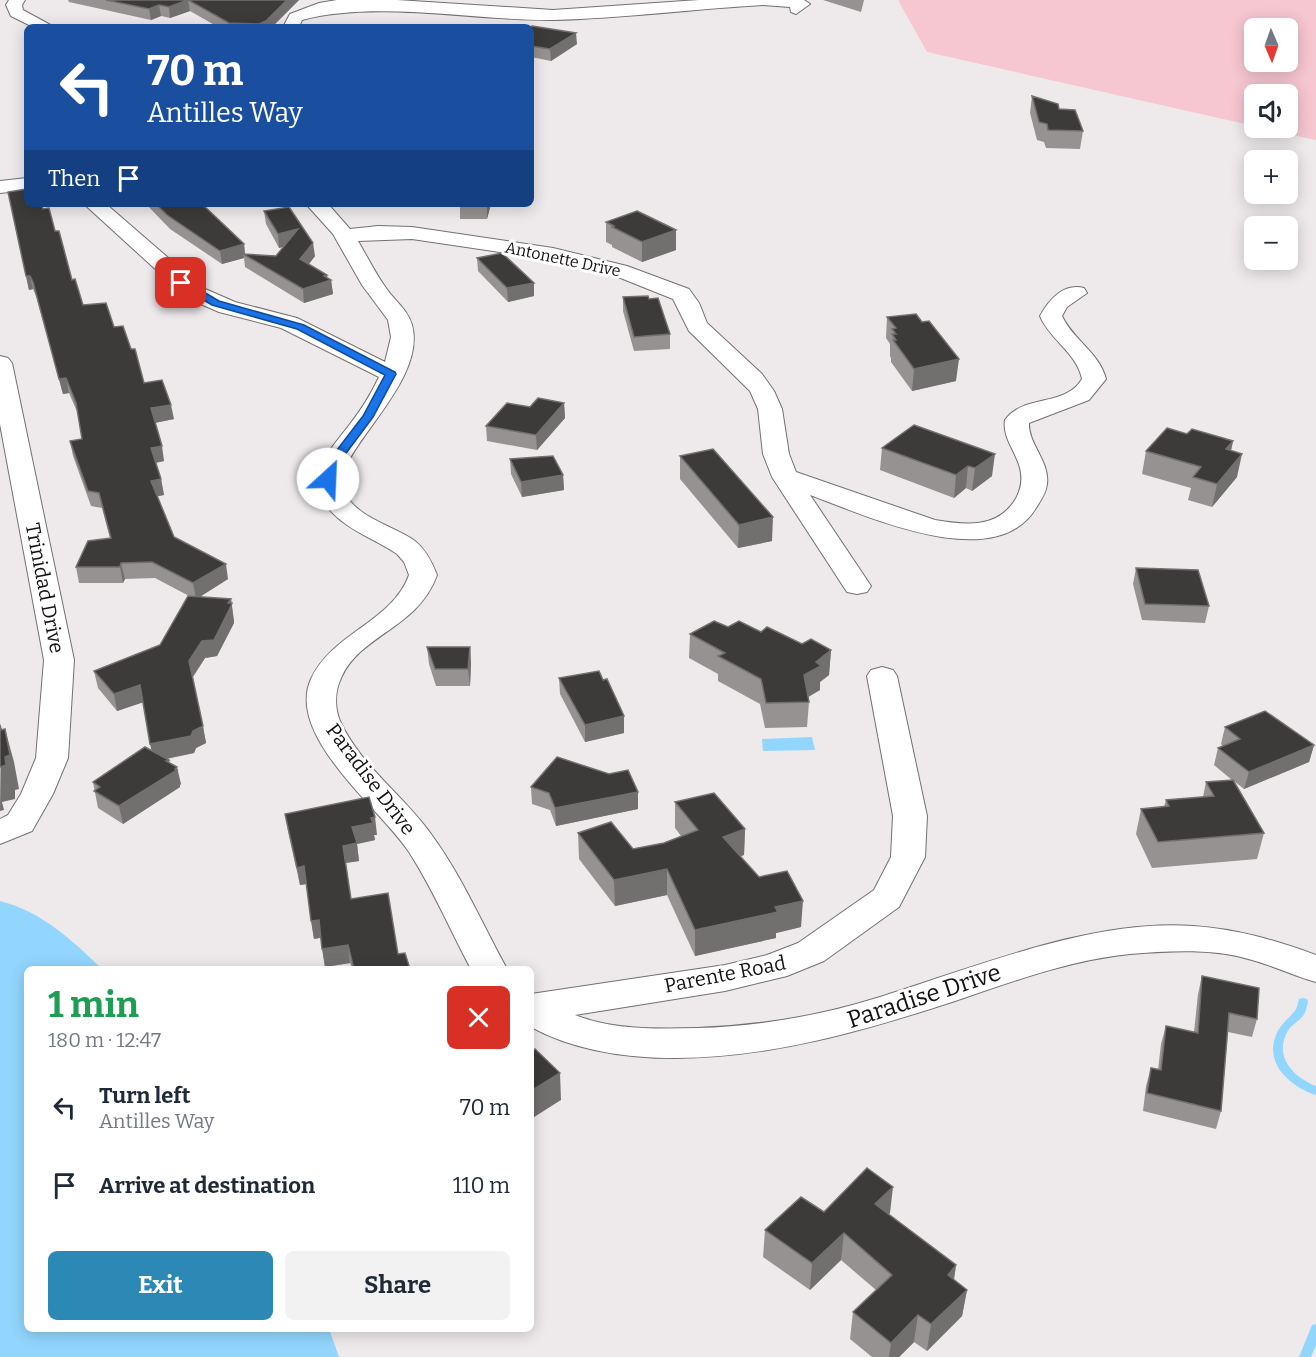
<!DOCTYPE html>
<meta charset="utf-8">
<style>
body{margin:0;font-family:Bitter,serif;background:#f2f2f3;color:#1f2937;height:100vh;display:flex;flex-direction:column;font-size:22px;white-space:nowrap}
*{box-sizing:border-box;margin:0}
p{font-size:20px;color:#747a83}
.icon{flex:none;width:33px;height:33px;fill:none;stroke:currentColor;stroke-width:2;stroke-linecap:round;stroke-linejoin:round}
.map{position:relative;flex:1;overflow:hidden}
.drawer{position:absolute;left:24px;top:966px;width:510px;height:366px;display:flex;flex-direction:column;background:#fff;border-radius:9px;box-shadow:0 3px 15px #0003}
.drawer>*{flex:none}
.hud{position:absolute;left:24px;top:24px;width:510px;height:183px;border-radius:9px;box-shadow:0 3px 15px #0003;background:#1a4fa0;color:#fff;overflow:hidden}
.needle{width:39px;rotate:178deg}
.controls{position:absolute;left:1244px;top:18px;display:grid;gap:12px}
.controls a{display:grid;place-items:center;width:54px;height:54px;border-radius:9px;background:#fff;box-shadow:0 3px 15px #0003;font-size:30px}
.pin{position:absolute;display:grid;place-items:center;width:51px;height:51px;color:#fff;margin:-26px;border-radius:12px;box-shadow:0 3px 9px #0006}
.me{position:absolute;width:66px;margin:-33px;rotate:25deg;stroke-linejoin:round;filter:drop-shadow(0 0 4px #0008)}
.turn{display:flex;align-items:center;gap:21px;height:126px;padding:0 24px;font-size:27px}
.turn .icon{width:78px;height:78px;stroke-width:2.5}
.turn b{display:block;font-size:42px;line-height:51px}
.then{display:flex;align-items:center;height:57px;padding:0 24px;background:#0003;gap:12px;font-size:22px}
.round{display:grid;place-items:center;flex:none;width:63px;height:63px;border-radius:9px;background:#f2f2f3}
.summary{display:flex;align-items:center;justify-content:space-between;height:102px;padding:0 24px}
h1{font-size:36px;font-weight:700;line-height:45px;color:#1e9e55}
.primary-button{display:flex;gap:12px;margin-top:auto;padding:12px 24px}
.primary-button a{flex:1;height:69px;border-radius:9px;background:#2c88b4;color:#fff;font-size:24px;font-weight:700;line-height:69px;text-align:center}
.primary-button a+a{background:#f2f2f3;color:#1f2937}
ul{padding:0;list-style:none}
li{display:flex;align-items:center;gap:18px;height:78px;padding:0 24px}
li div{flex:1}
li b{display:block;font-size:22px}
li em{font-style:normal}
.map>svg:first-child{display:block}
.green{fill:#f6c6d1;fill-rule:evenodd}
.water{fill:#92d6fd}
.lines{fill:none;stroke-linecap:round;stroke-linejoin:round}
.stream{fill:#92d6fd;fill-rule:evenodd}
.minor-casing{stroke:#737070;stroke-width:2}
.minor{fill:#fff;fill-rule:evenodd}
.wall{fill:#969292}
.shaded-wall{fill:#726f6f}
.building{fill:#3d3a3a;stroke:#726f6f;stroke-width:1.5}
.route{fill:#1a73e8;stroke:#114b97;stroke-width:1.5}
.labels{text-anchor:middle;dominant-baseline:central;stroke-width:6;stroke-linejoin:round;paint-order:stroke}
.far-street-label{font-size:16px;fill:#141212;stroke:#fff}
.street-label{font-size:20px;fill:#141212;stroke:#fff}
.near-street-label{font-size:24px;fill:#141212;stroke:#fff}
</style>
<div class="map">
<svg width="1316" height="1357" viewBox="0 0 1316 1357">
<rect width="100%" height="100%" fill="#eeeaeb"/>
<path class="green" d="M898,0H1316V140L1259,128H1287V94H1254V126L927,52ZM1254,28H1287V62H1254Z"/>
<path class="water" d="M812,737L815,750L763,751L762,739Z
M0,901C42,912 71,939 102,969H27V1329H329L339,1357H0Z"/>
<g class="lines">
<path class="stream" d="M1303,998L1307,999L1308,1002C1307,1006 1306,1012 1303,1016C1299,1021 1293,1024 1289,1029C1272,1055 1293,1077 1316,1086V1095C1291,1087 1264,1064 1276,1035C1280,1025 1287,1020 1294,1012C1297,1009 1298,1003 1299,999Z
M1316,1324V1345L1311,1357H1299L1312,1325Z"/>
<g class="minor-casing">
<path id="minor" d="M9,0H25L22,5L23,10L54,27H33L11,16L6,5Z
M337,0H397L553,10L699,0H804L810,4L796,14L791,12L790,7L763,5C694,9 624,18 554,20C473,21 379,0 302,20L299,27H283L290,14L319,3Z
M27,178V190L0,193V181Z
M84,204H106L203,288L235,302L297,318L385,362L391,337L388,320L362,285L333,234L306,204H328L350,229L378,226L412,227L553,248L627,266L689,289L699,303L707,323L762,374L774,391L782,409L789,454L796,472L935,520C965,525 997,529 1015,500C1021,490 1023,480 1020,468C1016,452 1002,437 1005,420C1023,394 1066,407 1082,379C1077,353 1050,340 1040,316C1049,300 1063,283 1084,288L1087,293L1067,307L1062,316C1073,340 1099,352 1106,379L1089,400L1029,423C1028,444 1050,461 1047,484C1046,493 1041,500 1036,508C995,576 865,515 810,495L871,586L867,592L857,594L847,592L772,477L763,454L758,409L750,391L689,331L673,299L613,275L553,260L412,239L358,241C367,256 375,273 386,288C394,300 408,310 412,325C428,384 332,453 343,488C352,517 393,525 415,541C426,550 432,562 437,575C418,628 362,634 342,676C335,690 334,706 340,721C360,765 403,795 431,834C462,876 482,924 507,969H471C450,930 433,889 409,852C381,809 285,736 311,679C332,633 392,622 409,575L404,562L397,554C378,541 355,533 338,518C297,482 325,457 350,424C361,410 371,394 379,377L281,328L219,312L187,298Z
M0,356L8,358L12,363L74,660L68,758L53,794L32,831L0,844V819L8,815L21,794L36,758L44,660L0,424Z
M882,667L893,670L897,676L927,816L925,857L899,907L824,961L787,976L725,991L575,1015C612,1030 657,1029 697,1028C759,1026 820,1016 880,997C974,968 1093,918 1193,926C1237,929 1275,940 1316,955V982C1294,976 1274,966 1252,960C1214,948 1169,951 1130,954C1070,960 1011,982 955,1001C863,1031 774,1057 676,1058C627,1058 575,1051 531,1027V994L725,965L767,955L798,943L874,890L891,857L893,816L867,676L871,670Z"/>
</g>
<use href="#minor" class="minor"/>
</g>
<path class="wall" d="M68,0H299L272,27H218L190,11L170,18L161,16L151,20L69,2Z
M823,0H864L861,12Z
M531,27L577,44L551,61L531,57Z
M1032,96L1059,109L1083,131L1080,149L1046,148L1044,142L1037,140L1030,113Z
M8,192L43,209L55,231L72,280L83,305L114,327L131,349L144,383L174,419L155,423L164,461L156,463L161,479L164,495L157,496L174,537L228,579L200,597L231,599L234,620V623L217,656L205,658L193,677L206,743L196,748L194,753L167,759L181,784L180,785V787L123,824L98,808L93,782L152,750L143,702L117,711L98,688L94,671L160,645L191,597L155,578L125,579L123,583H79L76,567L110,538L102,508L91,506L73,456L70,441L82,439L78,414L69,393L63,394L36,296L33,289L29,290Z
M146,204H202L244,244L245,254L276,256L283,247L279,248L266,224L264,211L315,256L309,264L327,275V278L331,280L333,294L304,303L245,267L244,258L222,264L170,229Z
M460,204H491L487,219H460Z
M606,222L676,230V250L642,262L612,247V245L606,242Z
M477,258L534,296L508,302L478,271Z
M623,297L649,299L670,334V349L634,351L623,311Z
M887,317L956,381L912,391L891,362V358L890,356V344L886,338Z
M564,403L565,418L537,450L487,441L486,426L530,407Z
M914,425L992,476L972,491L966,488L954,498L880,470L882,448Z
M1187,434L1233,441L1231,451L1237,477L1212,507L1188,500L1191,488L1142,474L1146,451Z
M680,456L772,541L738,548L680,479Z
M510,459L563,475L564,490L522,497L511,474Z
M1136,568L1209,606L1205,623L1142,620L1133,584Z
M728,627L761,632L802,644L831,650L829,675L820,682V690L808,697L809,702L807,727L765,728L760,704L718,681V674L689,658L690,634Z
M427,647H470L471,663L470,686H436L429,664Z
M559,678L624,733L585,742L560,694Z
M1225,727L1314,745L1309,762L1244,789L1234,781L1264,833L1257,859L1152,868L1136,834L1141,809L1164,807L1166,800L1203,797L1206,782L1232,780L1214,765L1218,748L1223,746L1221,744Z
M531,787L638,809L556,826L550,810L532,804Z
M675,802L745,829L744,855L740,856L801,927L776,933V938L695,956L667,895L615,906L579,859L578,833L633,849L664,843L681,836L675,828Z
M285,814L377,835H374L375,840L357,844L359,861L346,863L351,899L398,954L410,969H352L350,963L325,967L321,938L314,939L306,884L300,885L288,831Z
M1202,976L1257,1019L1252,1037L1228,1032L1221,1111L1216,1129L1143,1111L1146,1086L1151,1068L1158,1070L1161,1044L1166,1026L1194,1032L1198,994Z
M824,1212L890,1213L889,1214L956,1265L954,1280L967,1290L962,1316L927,1351L914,1342L899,1357H872L850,1339L853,1312L876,1290L841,1260L810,1290L763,1257L765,1230Z"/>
<path class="shaded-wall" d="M188,0L190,11L170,18L169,7Z
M287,0H299L272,27H259V24Z
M159,5L161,16L151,20L149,9Z
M576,33L577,44L551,61L550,49Z
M487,204H491L487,219Z
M298,229L300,242L279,248L278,234Z
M676,230V250L642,262V242Z
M313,243L315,256L302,273L300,259Z
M244,244L245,255L243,254L244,258L222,264L220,251Z
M327,275L328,281L331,280L333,294L304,303L303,289Z
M26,276H30L33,289L29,290Z
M534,283V296L508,302L507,288Z
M959,359L956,381L912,391L914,369Z
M66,378L69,393L63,394L59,379Z
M564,403L565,418L537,450L536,435Z
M171,405L174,419L154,423L151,408Z
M1233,441L1228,463L1226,449Z
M162,446L164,461L154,463L151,448Z
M995,454L992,476L972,491L975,468Z
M1242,454L1237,477L1212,507L1217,484Z
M968,466L966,488L954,498L956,475Z
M563,475L564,490L522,497L521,482Z
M161,479L164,495L154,497L151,481Z
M773,517L772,541L738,548L739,525Z
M121,563L125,579L123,583L120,567Z
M226,564L228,579L196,599L193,583Z
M231,599L234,623L217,656L205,658L192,678L189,661Z
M470,647L471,663L470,686L468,669Z
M831,650L829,675L820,682V690L803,700L804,675L816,662Z
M140,685L144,702L117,711L114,694Z
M624,716V733L585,742V725Z
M0,723L9,756L5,729L14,762L19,789L15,790V799L2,802L4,810L0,811L1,730Z
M203,726L206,743L196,748L194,753L154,761L150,744L193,731Z
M1314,745L1309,762L1244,789L1249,772Z
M169,760L172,773L177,767L181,784L180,785V787L123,824L119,806Z
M638,792V809L556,826L555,808Z
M375,817L377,835H374L375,840L357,844L359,861L345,863L343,846L352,827L371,818Z
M745,829L744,855L722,863L723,837Z
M304,866L307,884L300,885L297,868Z
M667,869V895L615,906L614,880Z
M803,901L801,927L776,933V938L695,956V930L775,907Z
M319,920L322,937L314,939L311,921Z
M348,945L350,963L325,967L322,949Z
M560,1073L561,1100L531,1119V1091Z
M893,1187L890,1213L872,1231L875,1204Z
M844,1233L841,1260L810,1290L812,1263Z
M956,1265L952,1292L948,1275Z
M967,1290L962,1316L927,1351L931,1324Z
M918,1315L914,1342L899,1357H889L891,1343Z"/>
<path class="building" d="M106,0H188L169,7L159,5L149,9Z
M188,0H287L266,21L259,24L229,23Z
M532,26L576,33L550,49L531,46V27H530Z
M1032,96L1058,104L1059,109L1075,110L1083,131L1048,130L1047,124L1039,122Z
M27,189V204H41L43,209L49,208L55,231H59L72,280L75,279L83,305L106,303L114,327L123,326L131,349H135L144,383L162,380L171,405L151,408L162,446L151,448L161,479L151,481L174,537L226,564L193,583L152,562L121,563L120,567H76L88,541L111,538L99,493L88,491L70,441L82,439L76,403L66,378L59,379L33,282L30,276H26L8,192Z
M156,204H202L244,244L220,251L167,215Z
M460,204H487V206H459Z
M289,207L313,243L300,259L327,275L324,276L331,280L303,289L243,254L276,256L298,229L278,234L264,211Z
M637,211L676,230L642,242L612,227L614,226L606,222Z
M502,253L534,283L507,288L477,258Z
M648,296L649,299L658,298L670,334L634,337L623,297Z
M916,314L922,322L929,321L959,359L914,369L893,340H896L892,334H896L892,329L896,328L887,317Z
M538,398L564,403L536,435L486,426L507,403L530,407Z
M914,425L995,454L975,468L968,466L956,475L882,448Z
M1167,428L1187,434L1192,429L1233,441L1226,449L1242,454L1217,484L1193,477L1201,467L1146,451Z
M713,449L773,517L739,525L680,456Z
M553,456L563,475L521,482L510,459Z
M1136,568L1198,570L1209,606L1145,604Z
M188,596L231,599L228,603H232L231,606L214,640L202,641L189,661L203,726L193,731L191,736L150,744L140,685L114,694L94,671L160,645Z
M714,621L728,627L739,621L761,632L767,627L802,644L811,639L831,650L816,662L821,666L804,675L809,702L766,703L761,679L718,656L725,653L690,634Z
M427,647H470L468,669H435Z
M599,671L603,680L607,679L624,716L585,725L559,678Z
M1265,711L1314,745L1249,772L1218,748L1240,739L1225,727Z
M0,725L1,730L5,729L10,755L5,757L6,765L0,767Z
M145,747L169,760L166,761L177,767L175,769L177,770L119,806L94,791L100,787L93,782Z
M557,757L609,774L628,770L638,792L555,808L549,793L531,787Z
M1233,780L1264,833L1158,842L1141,809L1169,806L1166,800L1214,796L1206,782Z
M714,793L745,829L723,837L759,877L787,871L803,901L775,907L778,912L695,930L667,869L614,880L578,833L611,822L633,849L664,843L698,830L675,802Z
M369,797L375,817L371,818L373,823L352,827L357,843L343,846L351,899L388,893L398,954L405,953L410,969H354L348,945L322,949L319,920L311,921L304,866L297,868L285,814Z
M1202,976L1259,988L1257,1019L1229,1013L1221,1111L1147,1093L1151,1068L1161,1070L1166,1026L1198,1033Z
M535,1049L560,1073L531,1091V1052Z
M867,1168L893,1187L875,1204L956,1265L948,1275L967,1290L931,1324L918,1315L891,1343L853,1312L892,1275L844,1233L812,1263L765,1230L801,1197L824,1212Z"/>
<path class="route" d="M178,281H185L219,301L304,325L395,372L396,374L373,417L341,460L332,481L323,479L330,459L363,416L385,375L297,329L212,305L178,285Z"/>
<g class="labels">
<g class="far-street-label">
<text transform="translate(563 259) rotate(12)">Antonette Drive</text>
</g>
<g class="street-label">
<text transform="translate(45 588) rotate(79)">Trinidad Drive</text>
<text transform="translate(371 779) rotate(53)">Paradise Drive</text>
<text transform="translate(725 974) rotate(-11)">Parente Road</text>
</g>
<g class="near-street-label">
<text transform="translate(924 996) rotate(-18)">Paradise Drive</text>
</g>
</g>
</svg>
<div class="controls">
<a><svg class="needle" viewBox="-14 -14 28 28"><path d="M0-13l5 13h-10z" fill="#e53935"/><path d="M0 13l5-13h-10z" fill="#747a83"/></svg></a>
<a><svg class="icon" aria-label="sound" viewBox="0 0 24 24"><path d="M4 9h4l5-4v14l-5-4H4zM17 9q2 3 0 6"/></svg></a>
<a>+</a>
<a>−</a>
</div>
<div class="pin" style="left:181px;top:283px;background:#d93025"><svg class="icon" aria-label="arrive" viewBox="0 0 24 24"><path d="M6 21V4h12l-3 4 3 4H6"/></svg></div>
<svg class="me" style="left:328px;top:479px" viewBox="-20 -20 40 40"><circle r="19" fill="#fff"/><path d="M0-13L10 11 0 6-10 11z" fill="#1a73e8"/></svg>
<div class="hud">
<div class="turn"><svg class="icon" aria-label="left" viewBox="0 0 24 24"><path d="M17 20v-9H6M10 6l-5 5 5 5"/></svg><div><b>70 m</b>Antilles Way</div></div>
<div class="then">Then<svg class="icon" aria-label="arrive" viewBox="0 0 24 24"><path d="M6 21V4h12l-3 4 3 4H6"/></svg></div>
</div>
<section class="drawer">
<div class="summary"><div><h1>1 min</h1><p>180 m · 12:47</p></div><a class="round" style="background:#d93025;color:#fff"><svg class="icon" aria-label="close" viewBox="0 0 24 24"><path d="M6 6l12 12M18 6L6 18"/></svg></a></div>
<ul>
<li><svg class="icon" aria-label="left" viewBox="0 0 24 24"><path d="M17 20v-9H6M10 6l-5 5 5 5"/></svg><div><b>Turn left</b><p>Antilles Way</p></div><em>70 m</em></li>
<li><svg class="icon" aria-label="arrive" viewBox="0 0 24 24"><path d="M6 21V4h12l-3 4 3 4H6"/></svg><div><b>Arrive at destination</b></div><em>110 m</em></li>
</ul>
<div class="primary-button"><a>Exit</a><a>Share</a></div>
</section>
</div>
